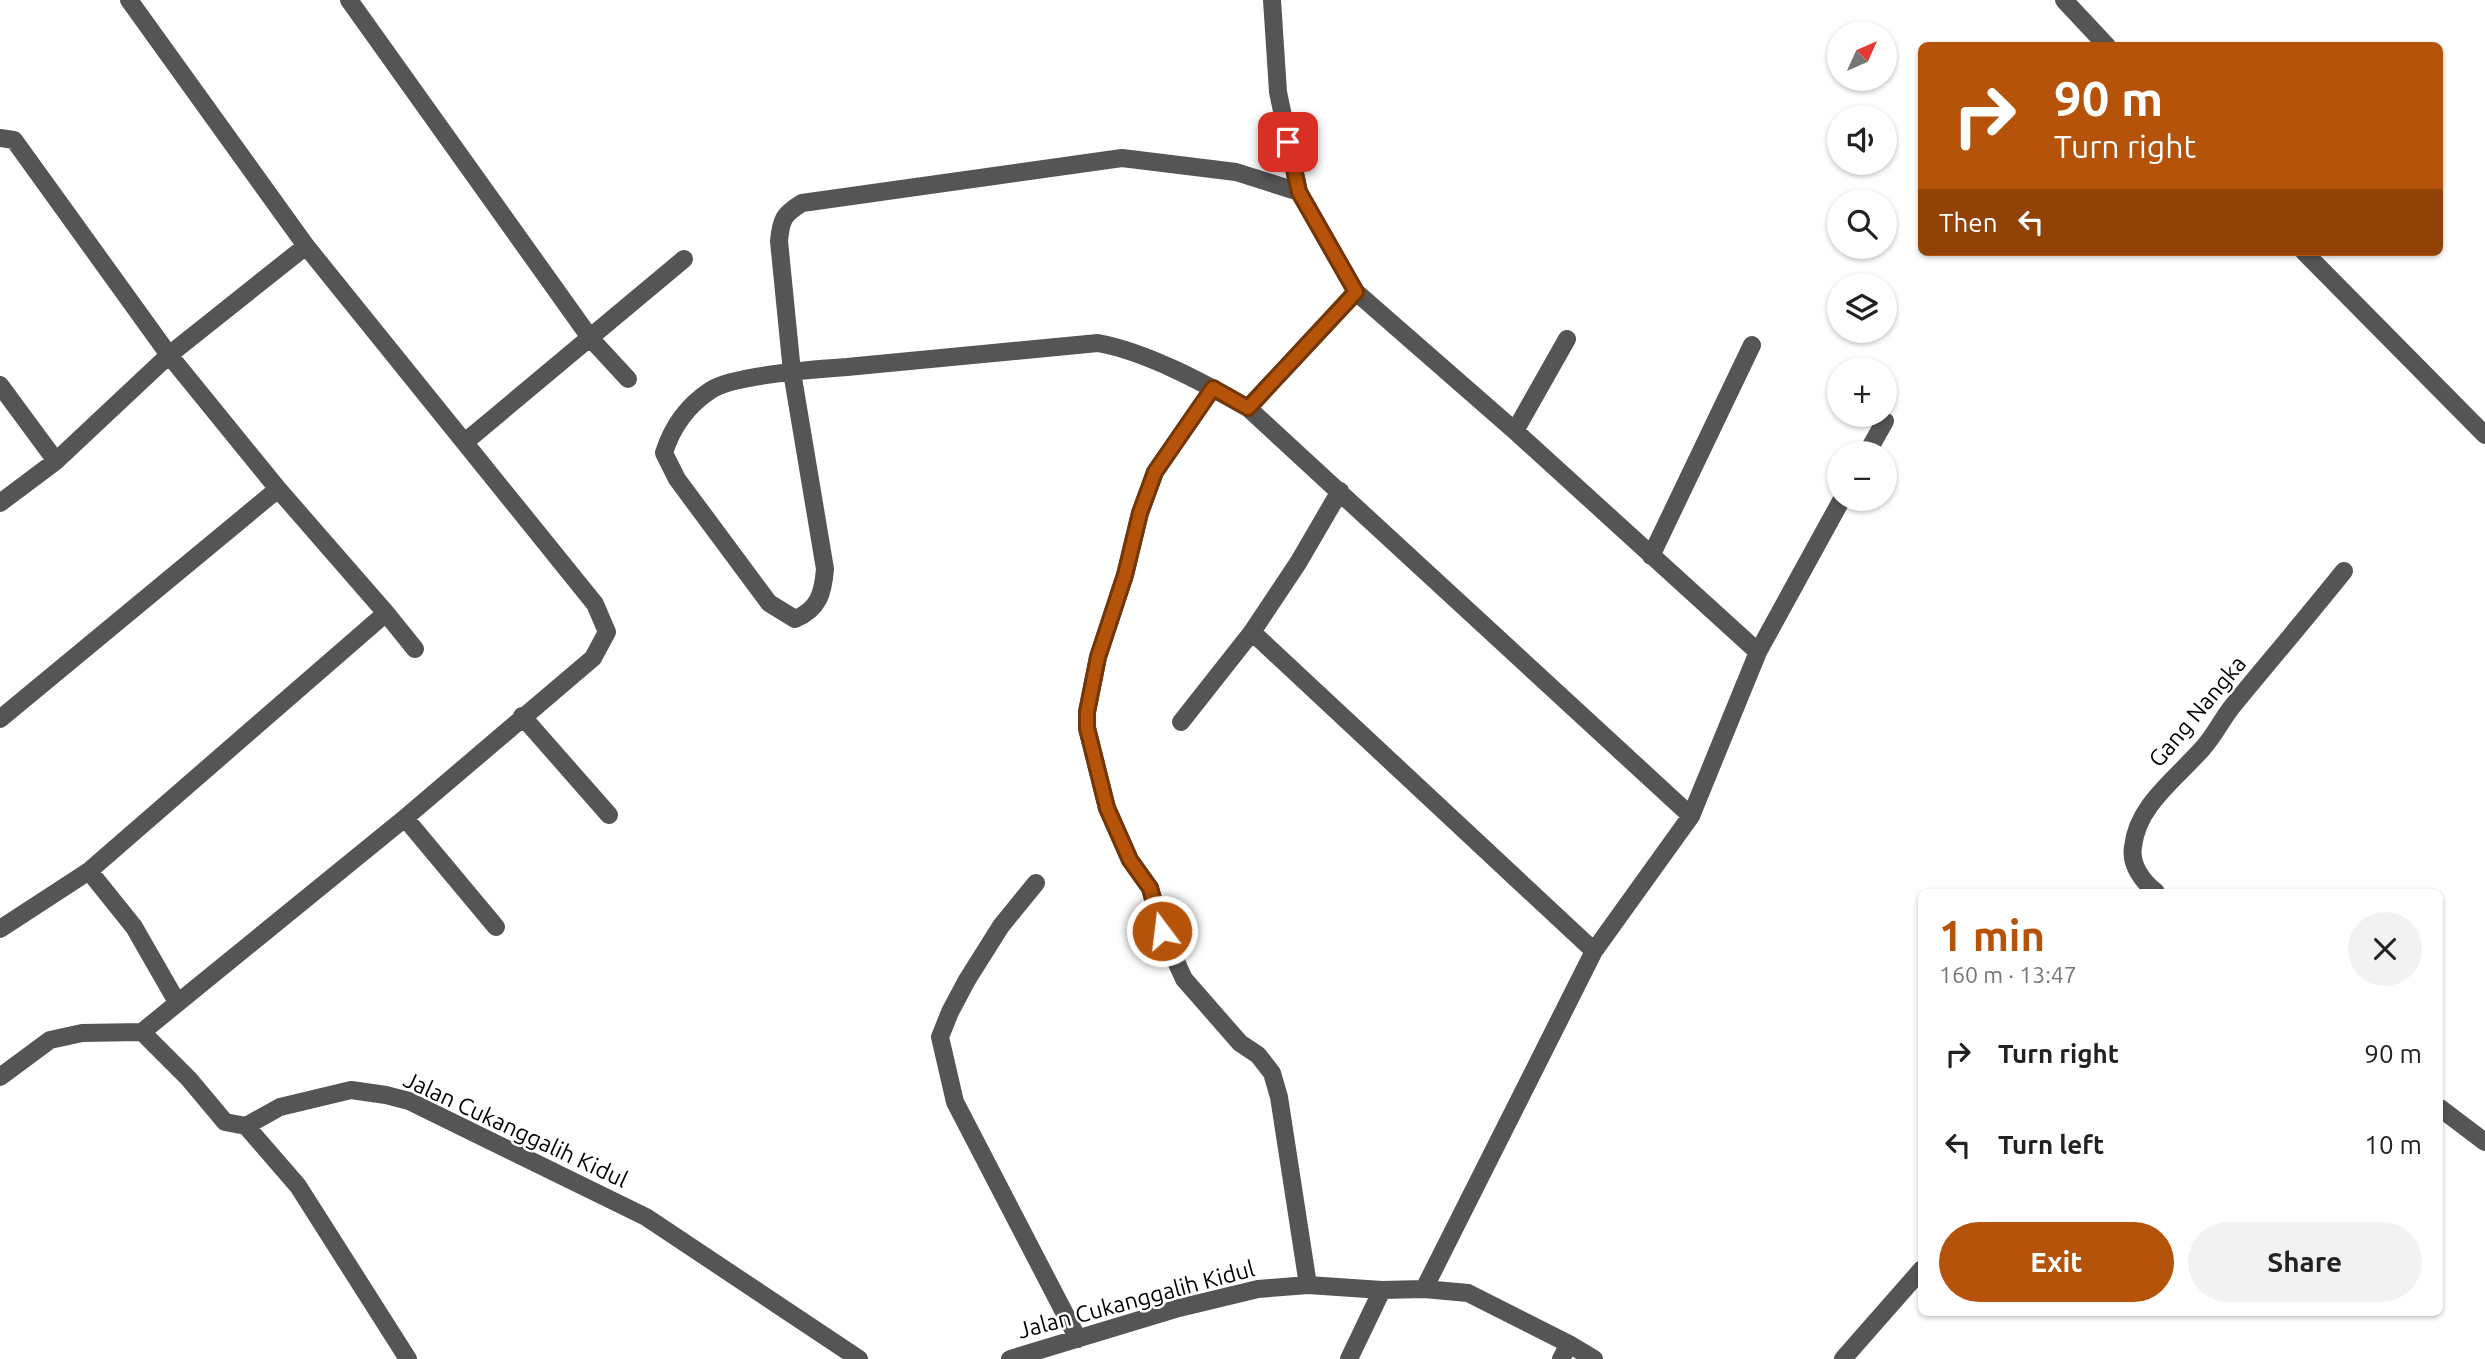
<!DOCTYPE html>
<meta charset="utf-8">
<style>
body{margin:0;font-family:Ubuntu,sans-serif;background:#f2f2f2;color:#222;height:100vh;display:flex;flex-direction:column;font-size:26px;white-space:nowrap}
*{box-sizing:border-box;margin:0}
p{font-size:23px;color:#767676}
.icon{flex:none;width:38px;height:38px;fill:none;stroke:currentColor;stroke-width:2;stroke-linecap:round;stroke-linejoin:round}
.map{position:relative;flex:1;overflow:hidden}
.panel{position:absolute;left:1918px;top:889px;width:525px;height:427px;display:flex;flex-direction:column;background:#fff;border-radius:10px;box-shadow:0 2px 5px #0004}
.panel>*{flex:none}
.top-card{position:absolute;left:1918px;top:42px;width:525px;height:214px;border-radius:10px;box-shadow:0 2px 5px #0004;background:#b45309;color:#fff;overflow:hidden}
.needle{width:46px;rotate:45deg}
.controls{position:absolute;left:1827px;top:21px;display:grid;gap:14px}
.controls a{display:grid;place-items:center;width:70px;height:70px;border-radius:50%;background:#fff;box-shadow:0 2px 5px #0004;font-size:35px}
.pin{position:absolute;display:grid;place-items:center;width:60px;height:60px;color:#fff;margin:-30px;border-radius:14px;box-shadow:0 4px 10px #0006}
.me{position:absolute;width:77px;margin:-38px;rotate:345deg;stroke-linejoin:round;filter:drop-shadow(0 0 5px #0008)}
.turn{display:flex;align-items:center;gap:24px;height:147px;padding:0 21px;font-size:32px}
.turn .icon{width:91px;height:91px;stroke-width:2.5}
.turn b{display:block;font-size:49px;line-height:60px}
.then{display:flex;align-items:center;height:66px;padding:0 21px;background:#0003;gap:14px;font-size:26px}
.round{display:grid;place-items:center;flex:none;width:74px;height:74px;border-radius:37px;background:#f2f2f2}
.headline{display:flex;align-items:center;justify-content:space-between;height:119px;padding:0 21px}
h1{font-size:42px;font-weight:700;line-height:52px;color:#b45309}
.cta{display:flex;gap:14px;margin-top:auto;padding:14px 21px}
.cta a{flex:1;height:80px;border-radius:42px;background:#b45309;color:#fff;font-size:28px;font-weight:700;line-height:80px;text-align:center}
.cta a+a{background:#f2f2f2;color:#222}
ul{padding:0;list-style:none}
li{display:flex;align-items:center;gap:21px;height:91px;padding:0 21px}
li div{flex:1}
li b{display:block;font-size:26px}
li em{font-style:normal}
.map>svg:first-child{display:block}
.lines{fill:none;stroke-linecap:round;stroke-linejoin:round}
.minor{stroke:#555;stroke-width:18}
.route-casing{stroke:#753606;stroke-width:18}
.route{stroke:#b45309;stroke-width:12}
.labels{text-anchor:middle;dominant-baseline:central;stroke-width:5;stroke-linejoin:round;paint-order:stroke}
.street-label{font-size:23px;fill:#000;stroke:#fff}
</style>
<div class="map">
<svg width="2485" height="1359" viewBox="0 0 2485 1359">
<rect width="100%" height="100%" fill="#fff"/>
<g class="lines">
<path class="minor" d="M129,0L306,246L595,604L607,632L593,658L405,818L142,1032
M349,0L591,339L628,379
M1272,0L1278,92L1299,192L1356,292L1515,431L1758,652
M2064,0L2107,46
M0,138L14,140L169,355L278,489L386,613L89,871L0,929
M1299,192L1236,172L1122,158L802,203C784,214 781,219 779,241L792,372L825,569C823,593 819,609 795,619L769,603L677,479L664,453C672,427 688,405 711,390C733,375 818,369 847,367C931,359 1014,351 1098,343C1147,352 1204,383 1248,408L1356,292
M2304,252L2485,435
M0,385L56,461
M1213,388L1155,472L1140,513L1125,575L1098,657L1087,712V728L1107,808L1130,860L1150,888L1162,931L1184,979L1240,1043L1258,1055L1272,1073L1279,1097L1308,1285
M1248,408L1691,816
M1515,431L1567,339
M465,442L684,259
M1867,453L1885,421
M0,503L56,461L169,355L306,246
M1651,556L1752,345
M386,613L415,649
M1252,632L1298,563L1340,491
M522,716L609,815
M0,719L278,489
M1181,722L1252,632L1594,951
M405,818L496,927
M89,871L134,927L177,1002
M1036,883L1001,926L967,980L950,1012L940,1037L955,1102L1078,1339
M2156,892C2143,882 2130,865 2133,847C2137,805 2178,777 2203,748C2214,736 2221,721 2231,708C2268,663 2307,617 2344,571
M0,1077L50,1040L82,1033L142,1032L189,1079L225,1122L246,1126L280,1107L351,1090L386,1095L409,1101L646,1217L859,1359
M2440,1108L2485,1142
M246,1126L298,1186L408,1359
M1424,1289L1594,951L1691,816L1758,652L1842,499
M1010,1359L1179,1308L1258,1289L1308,1285L1382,1290L1424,1289L1468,1293L1569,1344L1594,1359
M1349,1359L1382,1290
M1561,1359L1569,1344
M1843,1359L1922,1269"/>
</g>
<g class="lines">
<g class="route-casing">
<path id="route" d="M1162,931L1150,888L1130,860L1107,808L1087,728V712L1098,657L1125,575L1140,513L1155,472L1213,388L1248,408L1356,292L1299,192L1288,142"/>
</g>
<use href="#route" class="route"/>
</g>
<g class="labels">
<g class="street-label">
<text transform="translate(2197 711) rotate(-50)">Gang Nangka</text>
<text transform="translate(516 1129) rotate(25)">Jalan Cukanggalih Kidul</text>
<text transform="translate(1136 1299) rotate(-15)">Jalan Cukanggalih Kidul</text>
</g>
</g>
</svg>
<div class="controls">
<a><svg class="needle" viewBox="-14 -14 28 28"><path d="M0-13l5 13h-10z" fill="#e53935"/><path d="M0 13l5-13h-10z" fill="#767676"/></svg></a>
<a><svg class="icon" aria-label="sound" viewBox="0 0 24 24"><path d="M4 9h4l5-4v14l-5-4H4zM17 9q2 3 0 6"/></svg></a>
<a><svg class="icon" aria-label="search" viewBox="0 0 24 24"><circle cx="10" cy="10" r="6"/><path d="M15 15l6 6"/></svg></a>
<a><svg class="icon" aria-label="layers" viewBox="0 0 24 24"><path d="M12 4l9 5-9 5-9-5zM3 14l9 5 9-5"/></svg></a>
<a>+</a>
<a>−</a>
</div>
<div class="pin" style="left:1288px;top:142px;background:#d93025"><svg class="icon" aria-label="arrive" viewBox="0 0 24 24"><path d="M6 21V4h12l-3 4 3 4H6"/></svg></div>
<svg class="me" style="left:1162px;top:931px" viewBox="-20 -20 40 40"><circle r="17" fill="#b45309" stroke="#fff" stroke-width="3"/><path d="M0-11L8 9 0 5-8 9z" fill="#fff"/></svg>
<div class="top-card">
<div class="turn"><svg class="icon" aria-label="right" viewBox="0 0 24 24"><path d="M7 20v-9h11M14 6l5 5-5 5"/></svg><div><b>90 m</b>Turn right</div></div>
<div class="then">Then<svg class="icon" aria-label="left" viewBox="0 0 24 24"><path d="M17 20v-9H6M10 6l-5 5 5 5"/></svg></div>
</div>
<section class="panel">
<div class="headline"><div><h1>1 min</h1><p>160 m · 13:47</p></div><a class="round"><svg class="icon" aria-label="close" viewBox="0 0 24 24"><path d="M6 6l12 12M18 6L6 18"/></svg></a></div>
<ul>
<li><svg class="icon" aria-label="right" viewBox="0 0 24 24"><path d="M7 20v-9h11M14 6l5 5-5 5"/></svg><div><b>Turn right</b></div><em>90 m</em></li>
<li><svg class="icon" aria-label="left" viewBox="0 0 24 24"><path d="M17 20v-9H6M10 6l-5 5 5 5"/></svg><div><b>Turn left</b></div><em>10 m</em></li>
</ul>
<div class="cta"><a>Exit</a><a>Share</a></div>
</section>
</div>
